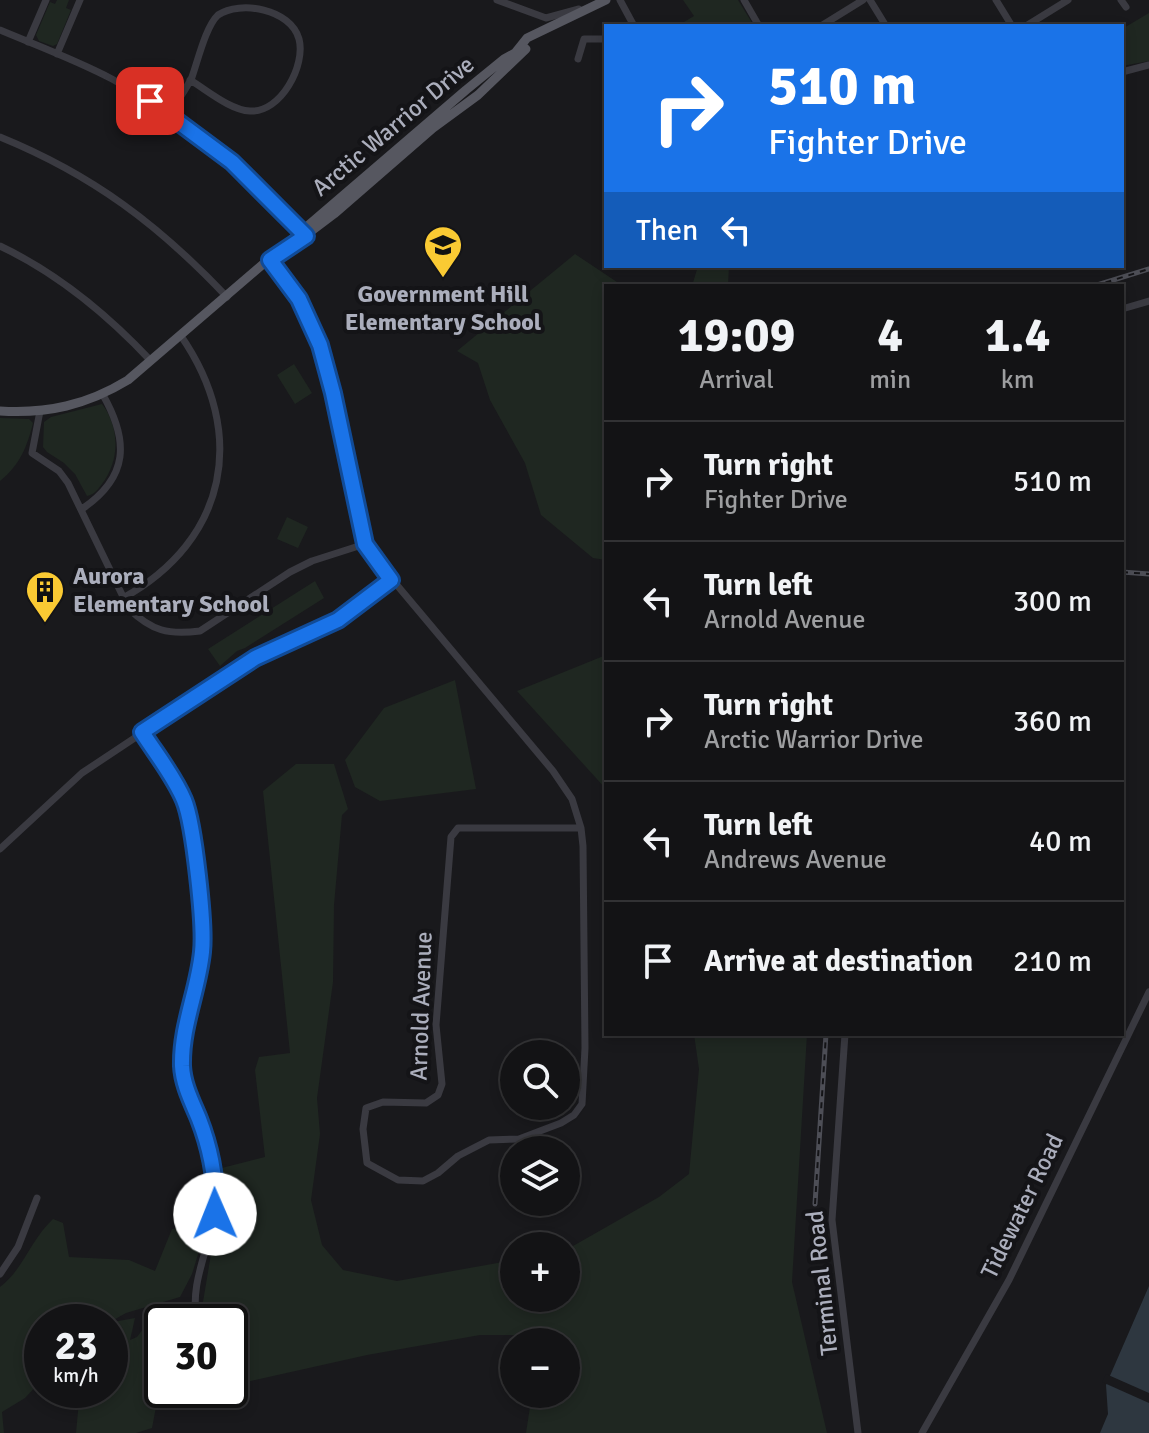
<!DOCTYPE html>
<meta charset="utf-8">
<style>
body{margin:0;font-family:Signika,sans-serif;background:#202022;color:#f1f3f6;height:100vh;display:flex;flex-direction:column;font-size:30px;white-space:nowrap}
*{box-sizing:border-box;margin:0}
p{font-size:26px;color:#9d9ea0}
.icon{flex:none;width:44px;height:44px;fill:none;stroke:currentColor;stroke-width:2;stroke-linecap:round;stroke-linejoin:round}
.map{position:relative;flex:1;overflow:hidden}
.drawer{position:absolute;left:604px;top:284px;width:520px;height:752px;display:flex;flex-direction:column;background:#131315;border-radius:0px;box-shadow:0 4px 12px #0003,0 0 0 2px #323234}
.drawer>*{flex:none}
.guide{position:absolute;left:604px;top:24px;width:520px;height:244px;border-radius:0px;box-shadow:0 4px 12px #0003,0 0 0 2px #323234;background:#1a73e8;color:#fff;overflow:hidden}
.buttons{position:absolute;left:500px;top:1040px;display:grid;gap:16px}
.buttons a{display:grid;place-items:center;width:80px;height:80px;border-radius:50%;background:#131315;box-shadow:0 4px 12px #0003,0 0 0 2px #323234;font-size:40px}
.speed{position:absolute;left:24px;top:1304px;display:flex;gap:16px;font-size:40px;font-weight:700;text-align:center}
.speed>*{display:grid;place-content:center;width:104px;height:104px;border-radius:50%;background:#131315;box-shadow:0 4px 12px #0003,0 0 0 2px #323234;line-height:1}
.speed small{font-size:20px;font-weight:400}
.speed .limit{border:4px solid #111;border-radius:12px;background:#fff;color:#111}
.pin{position:absolute;display:grid;place-items:center;width:68px;height:68px;color:#fff;margin:-34px;border-radius:16px;box-shadow:0 4px 12px #0006}
.me{position:absolute;width:88px;margin:-44px;rotate:359deg;stroke-linejoin:round;filter:drop-shadow(0 0 6px #0008)}
.turn{display:flex;align-items:center;gap:28px;height:168px;padding:0 32px;font-size:36px}
.turn .icon{width:104px;height:104px;stroke-width:2.5}
.turn b{display:block;font-size:56px;line-height:68px}
.then{display:flex;align-items:center;height:76px;padding:0 32px;background:#0003;gap:16px;font-size:30px}
.eta{display:flex;justify-content:space-evenly;align-items:center;height:136px;text-align:center}
.eta b{font-size:48px;font-weight:800;line-height:56px}
ul{padding:0;list-style:none}
li{display:flex;align-items:center;gap:24px;height:120px;padding:0 32px;border-top:2px solid #323234}
li div{flex:1}
li b{display:block;font-size:30px}
li em{font-style:normal}
.map>svg:first-child{display:block}
.green{fill:#1f2721}
.water{fill:#2e3740}
.pier{fill:#19191c}
.lines{fill:none;stroke-linecap:round;stroke-linejoin:round}
.minor{stroke:#3a3a41;stroke-width:7}
.major{stroke:#565760;stroke-width:9}
.rail-casing{stroke:#4d4e56;stroke-width:5}
.rail{stroke:#141417;stroke-width:2;stroke-dasharray:6;stroke-linecap:butt}
.route-casing{stroke:#114b97;stroke-width:20}
.route{stroke:#1a73e8;stroke-width:14}
.labels{text-anchor:middle;dominant-baseline:central;stroke-width:8;stroke-linejoin:round;paint-order:stroke}
.street-label{font-size:24px;fill:#abaebc;stroke:#141417}
.poi-label{font-size:24px;font-weight:bold;fill:#abaebc;stroke:#141417}
</style>
<div class="map">
<svg width="1149" height="1433" viewBox="0 0 1149 1433">
<rect width="100%" height="100%" fill="#19191c"/>
<path class="green" d="M57,0H69L66,8L71,10L57,44L53,46L39,41L36,35L50,2L55,4Z
M683,0H738L754,26H687L684,22L694,16Z
M1149,13V61L1122,66V29Z
M575,254L623,286H606V560L593,558L541,515L525,463L490,400L478,363L457,351Z
M698,266H729L728,286H692Z
M294,364L312,393L295,404L277,375Z
M102,404C120,428 120,460 102,484C97,490 95,494 87,496L75,474L64,463L47,452L43,447L44,422L51,417Z
M0,418L29,419L33,423C27,447 20,465 0,481Z
M287,517L308,527L298,548L277,539Z
M315,581L324,598L245,648L237,651L220,666L208,649Z
M606,655V789L517,691Z
M455,680L476,789L380,801L355,787L345,760L384,708Z
M296,764H334L348,809L342,815L334,905L333,982L317,1098L320,1134L311,1200L322,1245L343,1270L397,1281L514,1260V1298H566V1250L659,1197L689,1174L699,1069L694,1034H807L792,1282L827,1433H526L532,1394H566V1342H533L532,1335H480L367,1355L233,1385L230,1380V1322H207L203,1302L219,1206L218,1169L265,1157L255,1070L259,1057L290,1053L263,791Z
M53,1219L63,1223L69,1257L129,1260L155,1271L172,1229L207,1225L192,1274L180,1297L126,1313L110,1322H42V1380L25,1398L2,1412L4,1433H0V1287C23,1270 31,1239 53,1219Z
M177,1302L188,1310V1322H162V1390H187L156,1407L152,1428L136,1433H76L80,1390H110V1372L112,1371L110,1365V1325L113,1322L135,1318L130,1340L137,1337L158,1309Z"/>
<path class="water" d="M1149,1286V1433H1100L1108,1414L1106,1385Z"/>
<path class="pier" d="M1106,1374L1149,1393V1403L1102,1382Z"/>
<g class="lines">
<path class="minor" d="M497,0L546,18L579,9
M620,0L634,26
M744,0L759,26
M870,0L886,26
M996,0L1012,26
M1121,0L1126,7
M821,26L863,0
M1026,26L1068,0
M0,30C38,46 76,60 112,79C186,119 257,174 309,241
M28,42L46,0
M57,54L80,0
M578,59L584,39H606
M1122,72L1149,65
M169,113C177,102 186,90 192,77C198,60 206,26 218,15C240,0 291,9 299,39C306,65 281,113 250,111C230,110 207,90 190,80
M0,137C93,175 159,225 227,297
M0,246C59,274 107,314 151,361
M270,260L299,299L320,345L333,393L360,522L370,553L553,771L572,799L581,828
M1122,309L1149,301
M40,411L32,453L59,471L68,483L129,609C152,631 168,635 200,631L290,572L312,561L365,544
M82,509C129,477 129,441 103,395
M123,598C228,540 248,433 181,336
M142,732C156,754 173,776 184,799C196,826 205,932 201,961C195,997 179,1032 182,1069C184,1087 193,1104 199,1121C209,1146 216,1170 216,1197C215,1241 188,1278 197,1322
M458,828H581L583,846L585,1048L582,1104L574,1115L561,1123L519,1139L489,1140L458,1156L438,1173L423,1181L398,1180L367,1163L363,1129L366,1108L383,1102L426,1103L438,1095L442,1084L436,1025L451,837Z
M0,849L82,773L255,658L338,620L391,580
M845,1034L832,1220L858,1433
M0,1274L18,1247L37,1198
M225,1390L231,1404
M922,1433L1009,1280L1149,992"/>
<path class="major" d="M289,248L334,214L433,128L478,95L526,49
M0,411C47,414 87,405 128,380L466,90L504,59L515,53L527,38L606,0"/>
<g class="rail-casing">
<path id="rail" d="M1094,286L1149,269
M1122,572L1149,574
M815,1204L826,1034"/>
</g>
<use href="#rail" class="rail"/>
</g>
<g class="lines">
<g class="route-casing">
<path id="route" d="M150,101L232,162L306,236L270,260L299,299L320,345L333,393L365,544L391,580L338,620L255,658L142,732C156,754 174,776 184,800C194,824 205,925 202,952C198,991 181,1026 182,1066C183,1085 192,1102 199,1119C211,1150 217,1180 215,1214"/>
</g>
<use href="#route" class="route"/>
</g>
<defs>
<g id="school-pin" transform="scale(2)"><path d="M0 17L-7.5 6A9.5 9.5 0 1 1 7.5 6Z" fill="#faca33" stroke="#141417"/><path d="M0-5L7-2L0 1L-7-2ZM-4 1L0 2.5L4 1V4Q0 6-4 4Z" fill="#111"/></g>
<g id="building-pin" transform="scale(2)"><path d="M0 17L-7.5 6A9.5 9.5 0 1 1 7.5 6Z" fill="#faca33" stroke="#141417"/><path d="M-4-6H4V6H1V3H-1V6H-4ZM-2.5-4.3h1.7v1.8h-1.7ZM.8-4.3h1.7v1.8H.8ZM-2.5-1h1.7V.8h-1.7ZM.8-1h1.7V.8H.8Z" fill="#111"/></g>
</defs>
<g fill-rule="evenodd">
<use href="#school-pin" x="443" y="245"/>
<use href="#building-pin" x="45" y="590"/>
</g>
<g class="labels">
<g class="street-label">
<text transform="translate(393 126) rotate(-40)">Arctic Warrior Drive</text>
<text transform="translate(421 1006) rotate(-88)">Arnold Avenue</text>
<text transform="translate(1022 1206) rotate(-64)">Tidewater Road</text>
<text transform="translate(822 1283) rotate(-96)">Terminal Road</text>
</g>
<g class="poi-label">
<text x="443" y="294">Government Hill<tspan x="443" dy="28">Elementary School</tspan></text>
<text x="73" y="576" text-anchor="start">Aurora<tspan x="73" dy="28">Elementary School</tspan></text>
</g>
</g>
</svg>
<div class="buttons">
<a><svg class="icon" aria-label="search" viewBox="0 0 24 24"><circle cx="10" cy="10" r="6"/><path d="M15 15l6 6"/></svg></a>
<a><svg class="icon" aria-label="layers" viewBox="0 0 24 24"><path d="M12 4l9 5-9 5-9-5zM3 14l9 5 9-5"/></svg></a>
<a>+</a>
<a>−</a>
</div>
<div class="speed"><div>23<small>km/h</small></div><div class="limit">30</div></div>
<div class="pin" style="left:150px;top:101px;background:#d93025"><svg class="icon" aria-label="arrive" viewBox="0 0 24 24"><path d="M6 21V4h12l-3 4 3 4H6"/></svg></div>
<svg class="me" style="left:215px;top:1214px" viewBox="-20 -20 40 40"><circle r="19" fill="#fff"/><path d="M0-13L10 11 0 6-10 11z" fill="#1a73e8"/></svg>
<div class="guide">
<div class="turn"><svg class="icon" aria-label="right" viewBox="0 0 24 24"><path d="M7 20v-9h11M14 6l5 5-5 5"/></svg><div><b>510 m</b>Fighter Drive</div></div>
<div class="then">Then<svg class="icon" aria-label="left" viewBox="0 0 24 24"><path d="M17 20v-9H6M10 6l-5 5 5 5"/></svg></div>
</div>
<section class="drawer">
<div class="eta">
<div><b>19:09</b><p>Arrival</p></div>
<div><b>4</b><p>min</p></div>
<div><b>1.4</b><p>km</p></div>
</div>
<ul>
<li><svg class="icon" aria-label="right" viewBox="0 0 24 24"><path d="M7 20v-9h11M14 6l5 5-5 5"/></svg><div><b>Turn right</b><p>Fighter Drive</p></div><em>510 m</em></li>
<li><svg class="icon" aria-label="left" viewBox="0 0 24 24"><path d="M17 20v-9H6M10 6l-5 5 5 5"/></svg><div><b>Turn left</b><p>Arnold Avenue</p></div><em>300 m</em></li>
<li><svg class="icon" aria-label="right" viewBox="0 0 24 24"><path d="M7 20v-9h11M14 6l5 5-5 5"/></svg><div><b>Turn right</b><p>Arctic Warrior Drive</p></div><em>360 m</em></li>
<li><svg class="icon" aria-label="left" viewBox="0 0 24 24"><path d="M17 20v-9H6M10 6l-5 5 5 5"/></svg><div><b>Turn left</b><p>Andrews Avenue</p></div><em>40 m</em></li>
<li><svg class="icon" aria-label="arrive" viewBox="0 0 24 24"><path d="M6 21V4h12l-3 4 3 4H6"/></svg><div><b>Arrive at destination</b></div><em>210 m</em></li>
</ul>
</section>
</div>
